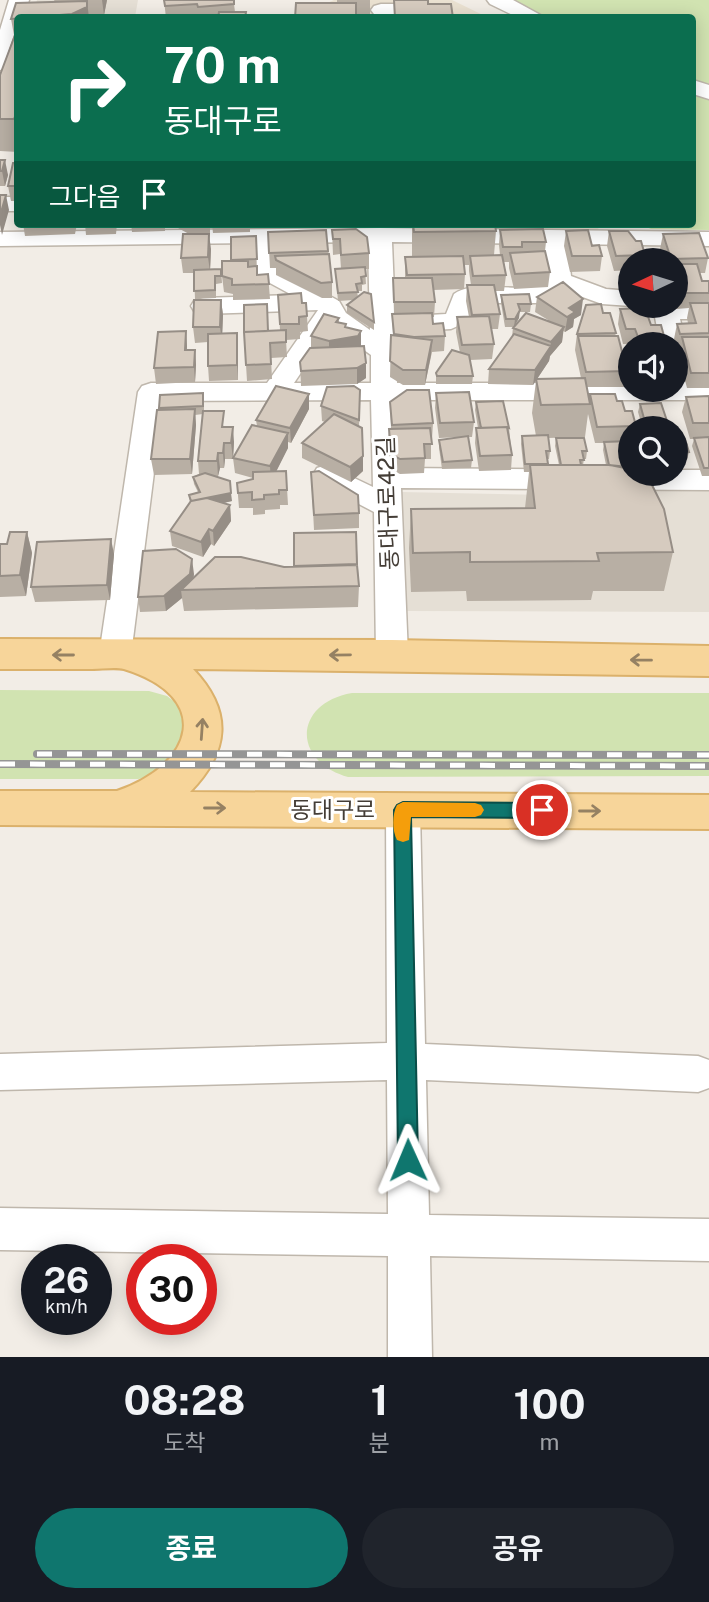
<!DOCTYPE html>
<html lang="ko">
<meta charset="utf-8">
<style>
body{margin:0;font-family:"Public Sans","Noto Sans KR",sans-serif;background:#20242c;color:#f1f3f6;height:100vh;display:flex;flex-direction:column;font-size:26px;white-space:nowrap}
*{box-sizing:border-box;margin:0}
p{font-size:23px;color:#9ea1a6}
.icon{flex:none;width:38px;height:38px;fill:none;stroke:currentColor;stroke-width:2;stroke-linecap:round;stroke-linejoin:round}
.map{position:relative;height:1357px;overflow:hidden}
.drawer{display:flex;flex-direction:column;background:#171b24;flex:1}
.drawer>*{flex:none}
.hud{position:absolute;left:14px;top:14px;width:682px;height:214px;border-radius:7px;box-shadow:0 4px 18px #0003;background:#0b6e4f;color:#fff;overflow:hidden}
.needle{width:46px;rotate:266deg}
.fabs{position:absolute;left:618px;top:248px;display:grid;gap:14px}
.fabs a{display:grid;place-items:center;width:70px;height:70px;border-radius:50%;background:#171b24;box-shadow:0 4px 18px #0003;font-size:35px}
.speed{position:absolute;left:21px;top:1244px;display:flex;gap:14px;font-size:35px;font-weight:700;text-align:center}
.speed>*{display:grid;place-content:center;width:91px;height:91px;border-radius:50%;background:#171b24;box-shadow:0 4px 18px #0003;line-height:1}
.speed small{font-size:18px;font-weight:400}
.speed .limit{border:10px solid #d22;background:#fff;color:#111}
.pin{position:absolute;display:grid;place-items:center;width:60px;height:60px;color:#fff;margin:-30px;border:4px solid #fff;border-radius:50%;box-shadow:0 2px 7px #0007}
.me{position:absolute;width:77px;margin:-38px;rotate:359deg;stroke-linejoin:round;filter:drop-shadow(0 0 5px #0008)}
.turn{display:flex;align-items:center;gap:24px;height:147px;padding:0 35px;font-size:32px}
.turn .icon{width:91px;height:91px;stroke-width:2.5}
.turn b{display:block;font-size:49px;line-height:60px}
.then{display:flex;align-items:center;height:66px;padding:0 35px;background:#0003;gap:14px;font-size:26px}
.eta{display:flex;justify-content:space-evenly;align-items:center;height:119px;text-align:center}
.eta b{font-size:42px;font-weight:700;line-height:49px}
.action{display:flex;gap:14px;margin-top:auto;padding:14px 35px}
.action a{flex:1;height:80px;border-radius:42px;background:#0f766e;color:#fff;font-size:28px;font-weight:700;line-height:80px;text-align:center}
.action a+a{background:#20242c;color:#f1f3f6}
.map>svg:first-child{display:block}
.residential{fill:#e5dfd5}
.education{fill:#eae1d1}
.green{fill:#d1e3b1}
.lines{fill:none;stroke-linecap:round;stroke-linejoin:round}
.minor-casing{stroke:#bfb7ac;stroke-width:3}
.major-casing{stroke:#dbb16b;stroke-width:4}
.minor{fill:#fff;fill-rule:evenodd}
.major{fill:#f7d59a;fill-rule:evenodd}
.rail-casing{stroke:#959595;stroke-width:8}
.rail{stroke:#fff;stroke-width:5;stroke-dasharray:15;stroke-linecap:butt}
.wall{fill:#b8afa4;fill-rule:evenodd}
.shaded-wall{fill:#968e86}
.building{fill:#d6cbbf;stroke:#968e86;stroke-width:2}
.oneway{stroke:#958163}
.route{fill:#0f766e;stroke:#0a4d48;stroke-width:2}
.slow{fill:#f59e0b}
.labels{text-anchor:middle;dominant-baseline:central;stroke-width:6;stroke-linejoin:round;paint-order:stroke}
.street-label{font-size:23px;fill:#443d36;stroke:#fff}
</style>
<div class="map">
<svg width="709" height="1357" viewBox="0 0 709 1357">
<rect width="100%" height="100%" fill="#f2ede6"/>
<path class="residential" d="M37,0H138L135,17L32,18Z
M649,485L709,486V612L405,611L401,492L651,497Z"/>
<path class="education" d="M334,0H452L487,17L294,18Z
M270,224H606L594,231L275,228Z"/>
<path class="green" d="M508,0H709V230L651,229L639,224H693V18L525,17Z
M0,690L149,691L167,696L184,709L191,736L153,776L138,779H0Z
M352,693H709V776L348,777C291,761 294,703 352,693Z"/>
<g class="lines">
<g class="minor-casing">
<path id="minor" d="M9,0H29L24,18H18C18,35 17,53 7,68L0,70V30Z
M487,0H513L546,18H519L490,4Z
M381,4H425L450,18L374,14L371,10L374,6Z
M693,80L709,85V99L693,94Z
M0,197H18V211H0Z
M380,228L709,232V246L567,244L571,276L606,289L630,291L631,306L602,304L566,291L542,303H474L467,322L451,329L395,332L397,383H630V390H676V382H709V400H398L401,468L630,470V474H676V470H709V490L401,488L408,655L403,663L392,667L381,663L376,655L374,512L317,482L313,475L317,468L327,465L373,487L371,400L163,401L131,655L126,663L115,667L104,663L99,655L138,392L142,386L151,383H267L318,310L203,314L194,311L191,306L194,301L203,298L292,295L257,276L254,271V243L0,246V232ZM368,242L370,330L346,313L339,301L278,268V243ZM392,242L543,244L547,281C520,297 479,277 454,294L446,314L395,317ZM332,327L371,355V383H294Z
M676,303H709V319H680L686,345L682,351L676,352V345H660L653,306H676Z
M403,796L415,800L420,810L425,1044L698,1056L709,1060V1088L698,1092L426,1080L429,1215L709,1219V1261L430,1256L432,1357H388V1256L0,1250V1208L388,1214L387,1080L0,1090V1054L387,1043L386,810L391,800Z"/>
</g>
<g class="major-casing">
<path id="major" d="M0,639L392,640L709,646V676L193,669C233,711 230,751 190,792L709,795V829L0,825V791H117C195,764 214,697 124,669C115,667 102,669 92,669C61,669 31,669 0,669Z"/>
</g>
<use href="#minor" class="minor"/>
<use href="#major" class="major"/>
<g class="rail-casing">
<path id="rail" d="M37,754L709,755
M0,764L709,766"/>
</g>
<use href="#rail" class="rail"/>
</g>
<path class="wall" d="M54,0H107L104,15H89V18H18V152L0,151V75L14,35L11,19L55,2Z
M164,0L234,4L235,12H246L247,18H166Z
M337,0H370V18H295L337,3Z
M0,160L8,175L5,186H0Z
M18,163V201H11L8,186Z
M23,224H77L75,234L25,236Z
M85,224H117L116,234L86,235Z
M131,224H165V231L132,232Z
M178,224H210V233L189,234L178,228Z
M212,224H250V232L213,233Z
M412,224H495L496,231L494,255H500L499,245L500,230L546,242L545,251L550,272L548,287L514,289L509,268V262H504L506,275L504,291H495L500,314L498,329H491L494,344L492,359L470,360L473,376L472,384H436V373L460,353L456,332L457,317H469L466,301L467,285H471L469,271V265H464L465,274L464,289L433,290L435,302L434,317H432L433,324L445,336L444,351L432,352L425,385H403L390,377L391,335L393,336L392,314H394L393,278H405V257H412Z
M326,230L332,282V298H322L276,275V268H270L268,232Z
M332,230L369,253V269H365L366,284L362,285V291H357L358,297L374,322V330L347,313V305L354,300L338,301L335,269H341L340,254L333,255Z
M566,231L592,246L602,256L600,271L570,272L564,246Z
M609,231L645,255L644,261H630V270L614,271L607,246Z
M663,234L708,258L705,273H699L702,281H709V388H687L678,353L679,349H677L674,339L677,324L688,323L687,318L689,308L676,309V261H664L660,249Z
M256,236L257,275L268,274L270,299L233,300V294L224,292L222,276L231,261V237Z
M211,249L210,269H221L222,283L216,284V298L195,299L194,273H183L181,258Z
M278,295L302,303H306L308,331L300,332V339L286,340L287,357L271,358L272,379L247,381L244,332L280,330Z
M501,295L531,304L530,312H519V318L515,325L548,320L535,312L537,297L581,315L574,319L573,327L565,332L563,331L562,342L550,356L549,361L537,379L581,378L575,350L577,334L603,313L616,333L615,336L627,371L624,387H587L589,399L590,394L617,401L636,426L635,429H630V463H627L628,468L673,552L664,591H593L591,600L467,601L466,591L411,592L409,548L411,509L525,508L529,472H524L521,444L522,436H536L532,413L536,381L533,385L488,384L489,369L512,337L513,327H505L501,303ZM588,414L595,443H604L603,450L606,465H583L584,459H586L587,451L556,438L555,446L559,465H547V459H549L550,451L548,438L585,437Z
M221,300L223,315L222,333H237L238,380L209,381L208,366V342L195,343L193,327Z
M620,309L651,325L664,336L663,345L623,344L618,324Z
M339,318V322L346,328L361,346L366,378L357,384L301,386L300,362L311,348V336Z
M186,331L187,350H195L196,365L195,382L156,384L154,368Z
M360,390L359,427L363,456V471L351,482L302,458V443L325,422L322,421L321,406Z
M436,393L474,422L472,437H468L472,460L471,468L442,469L439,448V440L460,437L439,438L435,408Z
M309,394V409L291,443L288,442V448L276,471H286L288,505H280V509L265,510V514L253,515V508H239L237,483L253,479V478L235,473L233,458L257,426L256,420Z
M160,395L204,401V411L225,427L234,442L233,459H225L224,468H220L218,476H216L232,501L223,503L230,505L231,521L214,546L211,544L203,557L172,546L170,531L190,502L189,495L198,492L194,484L193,477L199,474L198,461L203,414L195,415L196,425L192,474L154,475L151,459L160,410Z
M709,396V476H702L692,446L694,439H690L682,412L686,397Z
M390,402L433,423L432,439H431V459H425L424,473L400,474L390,469L388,445L389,429H391Z
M476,402L509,428L512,455L511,470L479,471L475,443L476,428H478L475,410Z
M640,404L675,429H643L638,412Z
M676,431L677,435L676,439L689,452L687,460L679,461L680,464L679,472H676Z
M311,472L359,513V528L314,530Z
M27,532L32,553L26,596L0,597V544H7Z
M356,532L359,586L358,607L184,611L182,598L166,611L140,612L138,597L194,574L193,578L284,567H294Z
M114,554L110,600L35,602L31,587Z"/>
<path class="shaded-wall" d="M102,0H107L104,15Z
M87,1L89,18H73L72,14Z
M18,109V136L14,119Z
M5,160L8,175L5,186L2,171Z
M6,195L9,210L2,235L0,225V216Z
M209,234L211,249L210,272L208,257Z
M583,299L581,315L574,319L573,327L565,332L569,308Z
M221,300L223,315L222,342L220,327Z
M520,310L519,318L514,327L515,319Z
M346,324V338L361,331V347L329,356V341L345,327Z
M564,327L562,342L550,356L549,361L533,385L535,370L550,348L551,342Z
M186,331L187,346L186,365L185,350Z
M237,333L238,348V380L237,365Z
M432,340L431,355L425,385L426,370Z
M195,350L196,365L195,382L194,367Z
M366,363V378L357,384V368Z
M309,394V409L291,443L290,428Z
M195,409L196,425L192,474L190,459Z
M233,427L234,442L233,459L231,443Z
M288,433V448L271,482L270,466Z
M224,443L225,459L224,468L223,453Z
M218,453L220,468L218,476L217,461Z
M363,456V471L351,482L350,467Z
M231,493L232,501L193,510L192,502Z
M230,505L231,521L214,546L213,531Z
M209,529L211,544L203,557L201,542Z
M27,532L32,553L26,596L20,575Z
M111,539L114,554L110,600L107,585Z
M192,559L194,574L192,589L181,590L182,598L166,611L164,596Z"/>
<path class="building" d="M164,0H234V4L198,7L197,4L165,6Z
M394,0H428V4H451L453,18H395Z
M87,1V7L72,14L11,19L16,3Z
M296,3H356V18H295Z
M219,12H246L245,18H218Z
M18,27V109L14,119H0V75Z
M0,160H5L2,171H0Z
M13,163H18V186H8Z
M0,195H6L0,216Z
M85,224H115V226L85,227Z
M413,224H495L496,231L414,232Z
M356,229L367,237L369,253L341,255L340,239H333L332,230Z
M543,229L546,242H522V247H503L500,230Z
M326,230L328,251L269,253L268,232Z
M588,230L592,246L599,245L602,256H572L566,231Z
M609,231H628L636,241H641L645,255L616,256Z
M699,233L708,258L671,259L663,234Z
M183,234H209L208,257L181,258Z
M256,236L257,259L231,260V237Z
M545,251L550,272L515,274L510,253Z
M329,254L332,282L321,283L276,260L275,256Z
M502,255L506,275L473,276L470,256Z
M463,256L465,274L407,275L405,257Z
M222,261H248V267L257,266V275L268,274L269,284L232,285V279L222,276Z
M676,264H697L702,281H709V293H680L679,290H676Z
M365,267L366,276L361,277L362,283L356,284L358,292L338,293L335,269Z
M221,269V276H215V290L194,291V270Z
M393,278H432L435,302H394Z
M563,282L583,299L569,308L575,312L567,317L537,297Z
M467,285H494L500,314L472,315Z
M364,292L371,294L374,322L347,305Z
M301,293L302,303H306L307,316L299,317V324H280L278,295Z
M529,294L531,304H518L520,310L515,319H506L501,295Z
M194,300H221L220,327H193Z
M690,303H709V333L680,334L677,324L696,323Z
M267,304L268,331L244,332V305Z
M601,304L603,313H610L616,333L577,334L586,305Z
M645,308L651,325H661L664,336L638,337L635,329H626L620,309Z
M432,313L433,324L443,323L445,336L414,337L394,334L392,314Z
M526,313L564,327L551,342L513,328Z
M324,314L339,318L336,322L346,324L345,327L361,331L358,336L329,341L311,336Z
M489,316L494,344L462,345L457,317Z
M286,330V342L270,343L271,364L246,365L244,332Z
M186,331L185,350H195L194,367L154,368L158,332Z
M237,333V365L208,366V334Z
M514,334L551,346L535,370L489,369Z
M391,335L432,340L426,370H403L390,361Z
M578,336H618L627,371L586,372Z
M682,337H709V373H691Z
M364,346L366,363L357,368L301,371L300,362L310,348Z
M452,350L469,355L473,376H437L436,373Z
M585,378L590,404L541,405L536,379Z
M276,386L309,394L290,428L256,420Z
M354,386L360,390L359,420L321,406L327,387Z
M407,390H429L433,423L392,425L390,402Z
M469,392L474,422L440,423L436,393Z
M203,393V406L159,408L160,395Z
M590,394H615L617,401H622L625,411H632L636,426L597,427Z
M709,396V423H693L686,397Z
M503,401L509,428L507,427L481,428L476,402Z
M661,403L668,424H673L675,429H647L640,404Z
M195,409L190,459H151L157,410Z
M203,411H224L222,427H233L231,443H224L223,453H218L217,461H198Z
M334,414L362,428L363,456L350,467L302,443Z
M252,425L288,433L270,466L233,458Z
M507,427L512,455L480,456L476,428Z
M430,428L432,444H424L425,458L400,459L391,454L389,429Z
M548,435L550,451H546L548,464H525L522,436Z
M468,436L472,460L443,462L439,440Z
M709,437V468H704L694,438Z
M556,438H584L587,451H582L584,460H580L581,465H561Z
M676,439H685L689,452L677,453L680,464H676Z
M630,441V455H625L628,467L609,465L604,442Z
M530,465H610L630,469V474L645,475L652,485L664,509L673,552L597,553L599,561L470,562V552L413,553L411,509L535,508Z
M286,471L287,490H279V494L264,495V499L252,500V492L238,493L237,483L253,479V472Z
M319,471L358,495L359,513L314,515L311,472Z
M205,473L230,481L231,493L191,501L189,495L200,492L193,477Z
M207,498L230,505L213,531L209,529L201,542L170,531L191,501Z
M10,532H27L20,575L0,576V544H7Z
M356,532L357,564L294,566V533Z
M111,539L107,585L31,587L37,542Z
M176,549L192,559L190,574L164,596L138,597L143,551Z
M215,557H241L284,567L357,565L359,586L181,590Z"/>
<defs><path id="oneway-shaft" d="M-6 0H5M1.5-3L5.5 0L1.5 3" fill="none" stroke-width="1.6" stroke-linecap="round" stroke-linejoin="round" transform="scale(1.75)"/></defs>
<g class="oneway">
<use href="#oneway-shaft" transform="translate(63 655) rotate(-180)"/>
<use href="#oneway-shaft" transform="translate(340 655) rotate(179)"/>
<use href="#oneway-shaft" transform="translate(641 660) rotate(-179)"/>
<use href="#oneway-shaft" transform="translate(202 729) rotate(-86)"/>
<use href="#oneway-shaft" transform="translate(215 808)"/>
<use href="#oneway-shaft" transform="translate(590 811)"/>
</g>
<path class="route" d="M403,802L542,803L548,805L550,810L548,815L542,818L411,817L418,1160L415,1167L408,1170L401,1167L398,1160L394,810L397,805Z"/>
<path class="slow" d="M403,802L475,803L481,805L484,810L481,815L475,817H411L409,840L403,842L397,840C392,831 392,814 397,805Z"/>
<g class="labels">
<g class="street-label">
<text transform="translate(387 503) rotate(-92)">동대구로42길</text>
<text x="333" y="809">동대구로</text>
</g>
</g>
</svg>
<div class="fabs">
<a><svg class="needle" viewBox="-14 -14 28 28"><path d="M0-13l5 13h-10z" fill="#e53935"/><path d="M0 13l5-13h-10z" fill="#9ea1a6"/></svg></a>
<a><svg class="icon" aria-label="sound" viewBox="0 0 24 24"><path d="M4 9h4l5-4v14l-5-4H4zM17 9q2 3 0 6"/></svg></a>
<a><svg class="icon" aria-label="search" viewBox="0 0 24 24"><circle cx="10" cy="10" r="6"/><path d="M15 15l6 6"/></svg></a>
</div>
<div class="speed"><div>26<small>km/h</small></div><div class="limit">30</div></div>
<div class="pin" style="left:542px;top:810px;background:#d93025"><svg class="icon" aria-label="arrive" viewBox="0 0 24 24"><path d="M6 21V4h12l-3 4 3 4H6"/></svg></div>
<svg class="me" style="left:408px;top:1160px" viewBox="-20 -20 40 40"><path d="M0-17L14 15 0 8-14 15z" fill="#0f766e" stroke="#fff" stroke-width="4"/></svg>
<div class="hud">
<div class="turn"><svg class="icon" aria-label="right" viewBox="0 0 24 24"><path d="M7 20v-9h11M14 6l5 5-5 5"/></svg><div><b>70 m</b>동대구로</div></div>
<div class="then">그다음<svg class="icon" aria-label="arrive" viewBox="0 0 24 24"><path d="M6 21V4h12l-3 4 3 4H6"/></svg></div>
</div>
</div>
<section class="drawer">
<div class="eta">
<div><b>08:28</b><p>도착</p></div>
<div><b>1</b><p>분</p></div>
<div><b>100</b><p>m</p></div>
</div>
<div class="action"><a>종료</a><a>공유</a></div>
</section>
